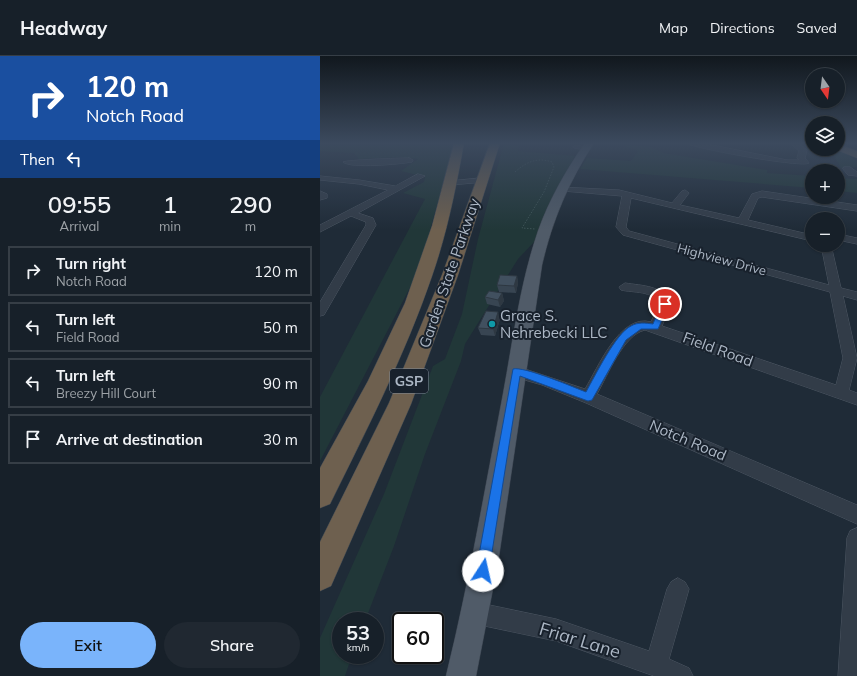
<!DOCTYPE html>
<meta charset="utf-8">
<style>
body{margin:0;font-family:Mulish,sans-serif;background:#202831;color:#f1f3f6;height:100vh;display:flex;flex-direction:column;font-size:15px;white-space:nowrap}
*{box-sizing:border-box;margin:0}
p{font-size:13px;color:#9ea3a8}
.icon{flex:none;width:22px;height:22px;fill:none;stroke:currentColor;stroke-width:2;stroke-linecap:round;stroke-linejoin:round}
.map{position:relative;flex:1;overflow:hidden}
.details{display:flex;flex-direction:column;background:#172029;width:320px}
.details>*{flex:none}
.guide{background:#1a4fa0;color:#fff;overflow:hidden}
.needle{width:26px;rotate:166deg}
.buttons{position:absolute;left:485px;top:12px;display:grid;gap:8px}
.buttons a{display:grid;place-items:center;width:40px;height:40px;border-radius:50%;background:#172029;box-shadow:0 1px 3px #0004,0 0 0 1px #363e46;font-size:20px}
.speed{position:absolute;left:12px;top:556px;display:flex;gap:8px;font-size:20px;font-weight:700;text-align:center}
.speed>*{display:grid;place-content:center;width:52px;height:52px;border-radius:50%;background:#172029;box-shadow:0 1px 3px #0004,0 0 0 1px #363e46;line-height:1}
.speed small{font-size:10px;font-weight:400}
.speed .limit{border:2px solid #111;border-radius:6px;background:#fff;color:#111}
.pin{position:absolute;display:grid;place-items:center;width:34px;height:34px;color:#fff;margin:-17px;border:2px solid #fff;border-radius:50%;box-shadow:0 1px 4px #0007}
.me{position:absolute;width:44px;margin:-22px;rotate:10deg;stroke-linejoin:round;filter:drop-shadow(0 0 3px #0008)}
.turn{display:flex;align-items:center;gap:14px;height:84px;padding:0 20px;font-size:18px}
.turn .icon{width:52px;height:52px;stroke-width:2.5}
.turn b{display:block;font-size:28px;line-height:34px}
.then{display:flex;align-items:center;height:38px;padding:0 20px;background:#0003;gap:8px;font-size:15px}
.eta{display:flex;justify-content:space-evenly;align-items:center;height:68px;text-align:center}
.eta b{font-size:24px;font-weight:600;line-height:28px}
.cta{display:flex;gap:8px;margin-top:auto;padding:8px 20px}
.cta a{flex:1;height:46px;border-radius:24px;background:#7ab4fb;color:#111;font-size:16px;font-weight:600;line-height:46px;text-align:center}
.cta a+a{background:#202831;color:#f1f3f6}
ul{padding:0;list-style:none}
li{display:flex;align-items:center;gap:12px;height:50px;margin:0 8px 6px;padding:0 12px;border:2px solid #363e46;border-radius:0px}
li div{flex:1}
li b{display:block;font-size:15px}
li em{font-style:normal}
header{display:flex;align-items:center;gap:24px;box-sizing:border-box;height:56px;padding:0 20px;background:#172029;border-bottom:1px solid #363e46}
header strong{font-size:19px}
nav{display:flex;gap:22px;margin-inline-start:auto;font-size:14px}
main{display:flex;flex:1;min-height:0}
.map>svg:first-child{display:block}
.green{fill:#213738}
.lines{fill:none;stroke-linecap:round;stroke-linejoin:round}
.minor-casing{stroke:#4d5763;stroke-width:1}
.major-casing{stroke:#3c4551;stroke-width:1}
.highway-casing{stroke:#3d4752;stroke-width:1}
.path{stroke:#3e5456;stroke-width:1;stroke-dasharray:1.5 1.5;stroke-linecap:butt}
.minor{fill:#323c48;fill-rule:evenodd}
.major{fill:#505b68;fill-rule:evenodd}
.highway{fill:#6e604f;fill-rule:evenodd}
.wall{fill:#384552}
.shaded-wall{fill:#2e3842}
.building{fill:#41505f;stroke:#2e3842}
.route{fill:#1a73e8;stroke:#114b97}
.culture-dot{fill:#0f9aa8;stroke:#18212c;stroke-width:1.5}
.labels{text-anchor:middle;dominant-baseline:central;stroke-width:4;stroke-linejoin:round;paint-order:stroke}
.far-street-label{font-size:13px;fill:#acb7c5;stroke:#18212c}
.shield{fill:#18212c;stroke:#808a97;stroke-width:1}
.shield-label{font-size:14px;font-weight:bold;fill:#acb7c5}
.street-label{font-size:15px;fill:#acb7c5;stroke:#18212c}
.poi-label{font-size:15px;fill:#acb7c5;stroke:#18212c;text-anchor:start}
.near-street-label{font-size:18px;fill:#acb7c5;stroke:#18212c}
</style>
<header>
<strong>Headway</strong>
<nav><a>Map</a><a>Directions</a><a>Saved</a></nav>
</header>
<main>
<section class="details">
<div class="guide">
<div class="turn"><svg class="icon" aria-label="right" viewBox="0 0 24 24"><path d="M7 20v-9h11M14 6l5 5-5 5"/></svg><div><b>120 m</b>Notch Road</div></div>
<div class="then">Then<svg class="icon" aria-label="left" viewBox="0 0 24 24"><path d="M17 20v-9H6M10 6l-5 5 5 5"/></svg></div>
</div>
<div class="eta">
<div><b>09:55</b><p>Arrival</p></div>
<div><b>1</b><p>min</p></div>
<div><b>290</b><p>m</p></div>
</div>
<ul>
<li><svg class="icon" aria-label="right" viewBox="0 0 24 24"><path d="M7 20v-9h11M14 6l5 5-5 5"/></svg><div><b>Turn right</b><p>Notch Road</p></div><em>120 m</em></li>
<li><svg class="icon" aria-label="left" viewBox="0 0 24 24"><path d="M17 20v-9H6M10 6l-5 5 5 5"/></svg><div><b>Turn left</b><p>Field Road</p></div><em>50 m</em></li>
<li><svg class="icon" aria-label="left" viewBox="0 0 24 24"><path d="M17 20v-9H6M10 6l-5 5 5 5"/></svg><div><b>Turn left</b><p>Breezy Hill Court</p></div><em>90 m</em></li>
<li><svg class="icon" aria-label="arrive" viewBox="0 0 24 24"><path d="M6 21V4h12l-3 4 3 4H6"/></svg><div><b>Arrive at destination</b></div><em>30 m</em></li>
</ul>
<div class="cta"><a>Exit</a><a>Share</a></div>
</section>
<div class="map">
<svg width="537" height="620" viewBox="0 0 537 620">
<rect width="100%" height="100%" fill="#1f2b37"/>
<path class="green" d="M0,87H134L99,214L0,405V341L105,143L83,137L104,126L105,121L81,115L98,103L79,101L39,103L34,97L0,95Z
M184,87H201L198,95L255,100L215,185L198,203L145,288L141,305L105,398L74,490L45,565H21V599H32L25,620H0V582L64,438L113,310L125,303L142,258L158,183Z
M300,88L332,91L343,97L447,114V117L492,120V132L260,113L267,102L311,105L318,95Z
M507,93L520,94L537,105V111L521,112L513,98Z
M518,122L537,123V137L518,135Z"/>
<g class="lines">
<g class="minor-casing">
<path id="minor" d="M366,87H382L467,104H479L477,102L479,95L470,87H478L487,94L485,102L489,107C483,112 376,93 366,87Z
M256,89L269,92L266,94L254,92L253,91Z
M89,102L93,104L92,106C80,108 31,113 23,106C26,104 80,102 89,102Z
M524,111H530L537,116V120L528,119L523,113Z
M98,118L105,120L38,157L53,162L56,169L4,259L0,260V246L46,169V166L31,160L0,176V169L68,134L39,128L0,124V120L39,124L75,130Z
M161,122L165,124L164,126L131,129L127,127L131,125Z
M240,131L299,134L352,147L362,135L365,134L369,137L360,149L419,162L432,138L442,135L537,149V155L442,141L438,142L428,164L492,179V185L311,142L306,171L309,175L509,229L501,189H511L521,232L537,236V244L523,240L537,302L529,334L537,337V349L325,274C303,279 288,319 277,338L537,449V468L266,347L222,329L191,320L189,316L191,312L196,310L265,333C278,312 300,257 331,266L339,248C333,234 313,237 301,234L299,231L305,227C323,230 343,229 351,248L342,270L516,329L523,302L510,236L303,179L296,171L302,140L243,135H240Z
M0,135L7,138V142L0,144Z
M518,178L537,182V188L518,184Z
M537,472V620H518L527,482L530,475Z
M358,522L365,526L369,533L349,603L369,612L373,620H334L236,585L155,568L147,565L144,557L147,549L155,546L236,563L329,595L347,533L351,526Z"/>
</g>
<g class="major-casing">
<path id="major" d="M265,87H274C249,125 232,165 222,209L178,507L156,620H126C149,527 165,432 183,338C193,284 200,227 218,175C229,144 246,114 265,87Z"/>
</g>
<g class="highway-casing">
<path id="highway" d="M134,87H144C136,132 127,177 112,220C85,299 47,373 10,448L0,452V412L48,325L85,247L112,170Z
M170,87H180L138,219L91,348L11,530L0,535V486L69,347L122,219Z
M518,88L537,95V102L514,93H518Z"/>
</g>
<path class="path" d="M195,116C206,106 217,101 232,106L234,111L224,136L202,172L215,173"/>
<use href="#minor" class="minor"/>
<use href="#major" class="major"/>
<use href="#highway" class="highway"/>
</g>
<path class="wall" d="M197,220L198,227L196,237L179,236L177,229Z
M182,237L184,245L180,251L167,248L165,241Z
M180,263L175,280L161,279L158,272Z"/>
<path class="shaded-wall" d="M197,220L198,227L196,237L194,230Z
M182,237L184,245L180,251L178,244Z
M178,256L180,263L175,280L173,273Z"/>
<path class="building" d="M180,219L197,220L194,230L177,229Z
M169,235L182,237L178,244L165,241Z
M166,255L178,256L173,273L158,272Z"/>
<linearGradient id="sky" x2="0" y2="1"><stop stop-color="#11181e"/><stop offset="0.5" stop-color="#3c4a5e"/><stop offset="1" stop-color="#3c4a5e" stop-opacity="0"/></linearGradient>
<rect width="537" height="174" fill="url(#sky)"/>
<path class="route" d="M342,246H345L349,248L338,273H321L306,284L272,344L268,345L200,320L169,515L167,520L163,522L158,520L156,515L193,313C204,310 253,331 266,336C275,320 296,277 311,270C318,266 325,267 333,268Z"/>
<circle class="culture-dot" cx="172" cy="268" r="4"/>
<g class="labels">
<g class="far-street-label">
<text transform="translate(402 203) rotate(15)">Highview Drive</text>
</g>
<rect class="shield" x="70" y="313" width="38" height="24" rx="3"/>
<g class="shield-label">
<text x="89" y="325">GSP</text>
</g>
<g class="street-label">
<text transform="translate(129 217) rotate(-71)">Garden State Parkway</text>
<text transform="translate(398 293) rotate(20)">Field Road</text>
<text transform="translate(368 384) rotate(23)">Notch Road</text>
</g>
<g class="poi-label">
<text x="180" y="259">Grace S.<tspan x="180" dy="17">Nehrebecki LLC</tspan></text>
</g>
<g class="near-street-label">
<text transform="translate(260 584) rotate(17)">Friar Lane</text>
</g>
</g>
</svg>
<div class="buttons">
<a><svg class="needle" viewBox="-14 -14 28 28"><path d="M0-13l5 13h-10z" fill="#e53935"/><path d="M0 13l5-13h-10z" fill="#9ea3a8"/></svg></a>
<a><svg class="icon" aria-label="layers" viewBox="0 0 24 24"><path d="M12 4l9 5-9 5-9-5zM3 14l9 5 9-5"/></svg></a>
<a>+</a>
<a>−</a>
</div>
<div class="speed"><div>53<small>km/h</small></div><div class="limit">60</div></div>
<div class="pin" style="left:345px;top:248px;background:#d93025"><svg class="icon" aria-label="arrive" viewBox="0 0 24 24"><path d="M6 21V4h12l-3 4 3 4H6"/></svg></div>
<svg class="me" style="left:163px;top:515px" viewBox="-20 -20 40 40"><circle r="19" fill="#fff"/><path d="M0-13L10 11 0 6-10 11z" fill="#1a73e8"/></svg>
</div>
</main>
